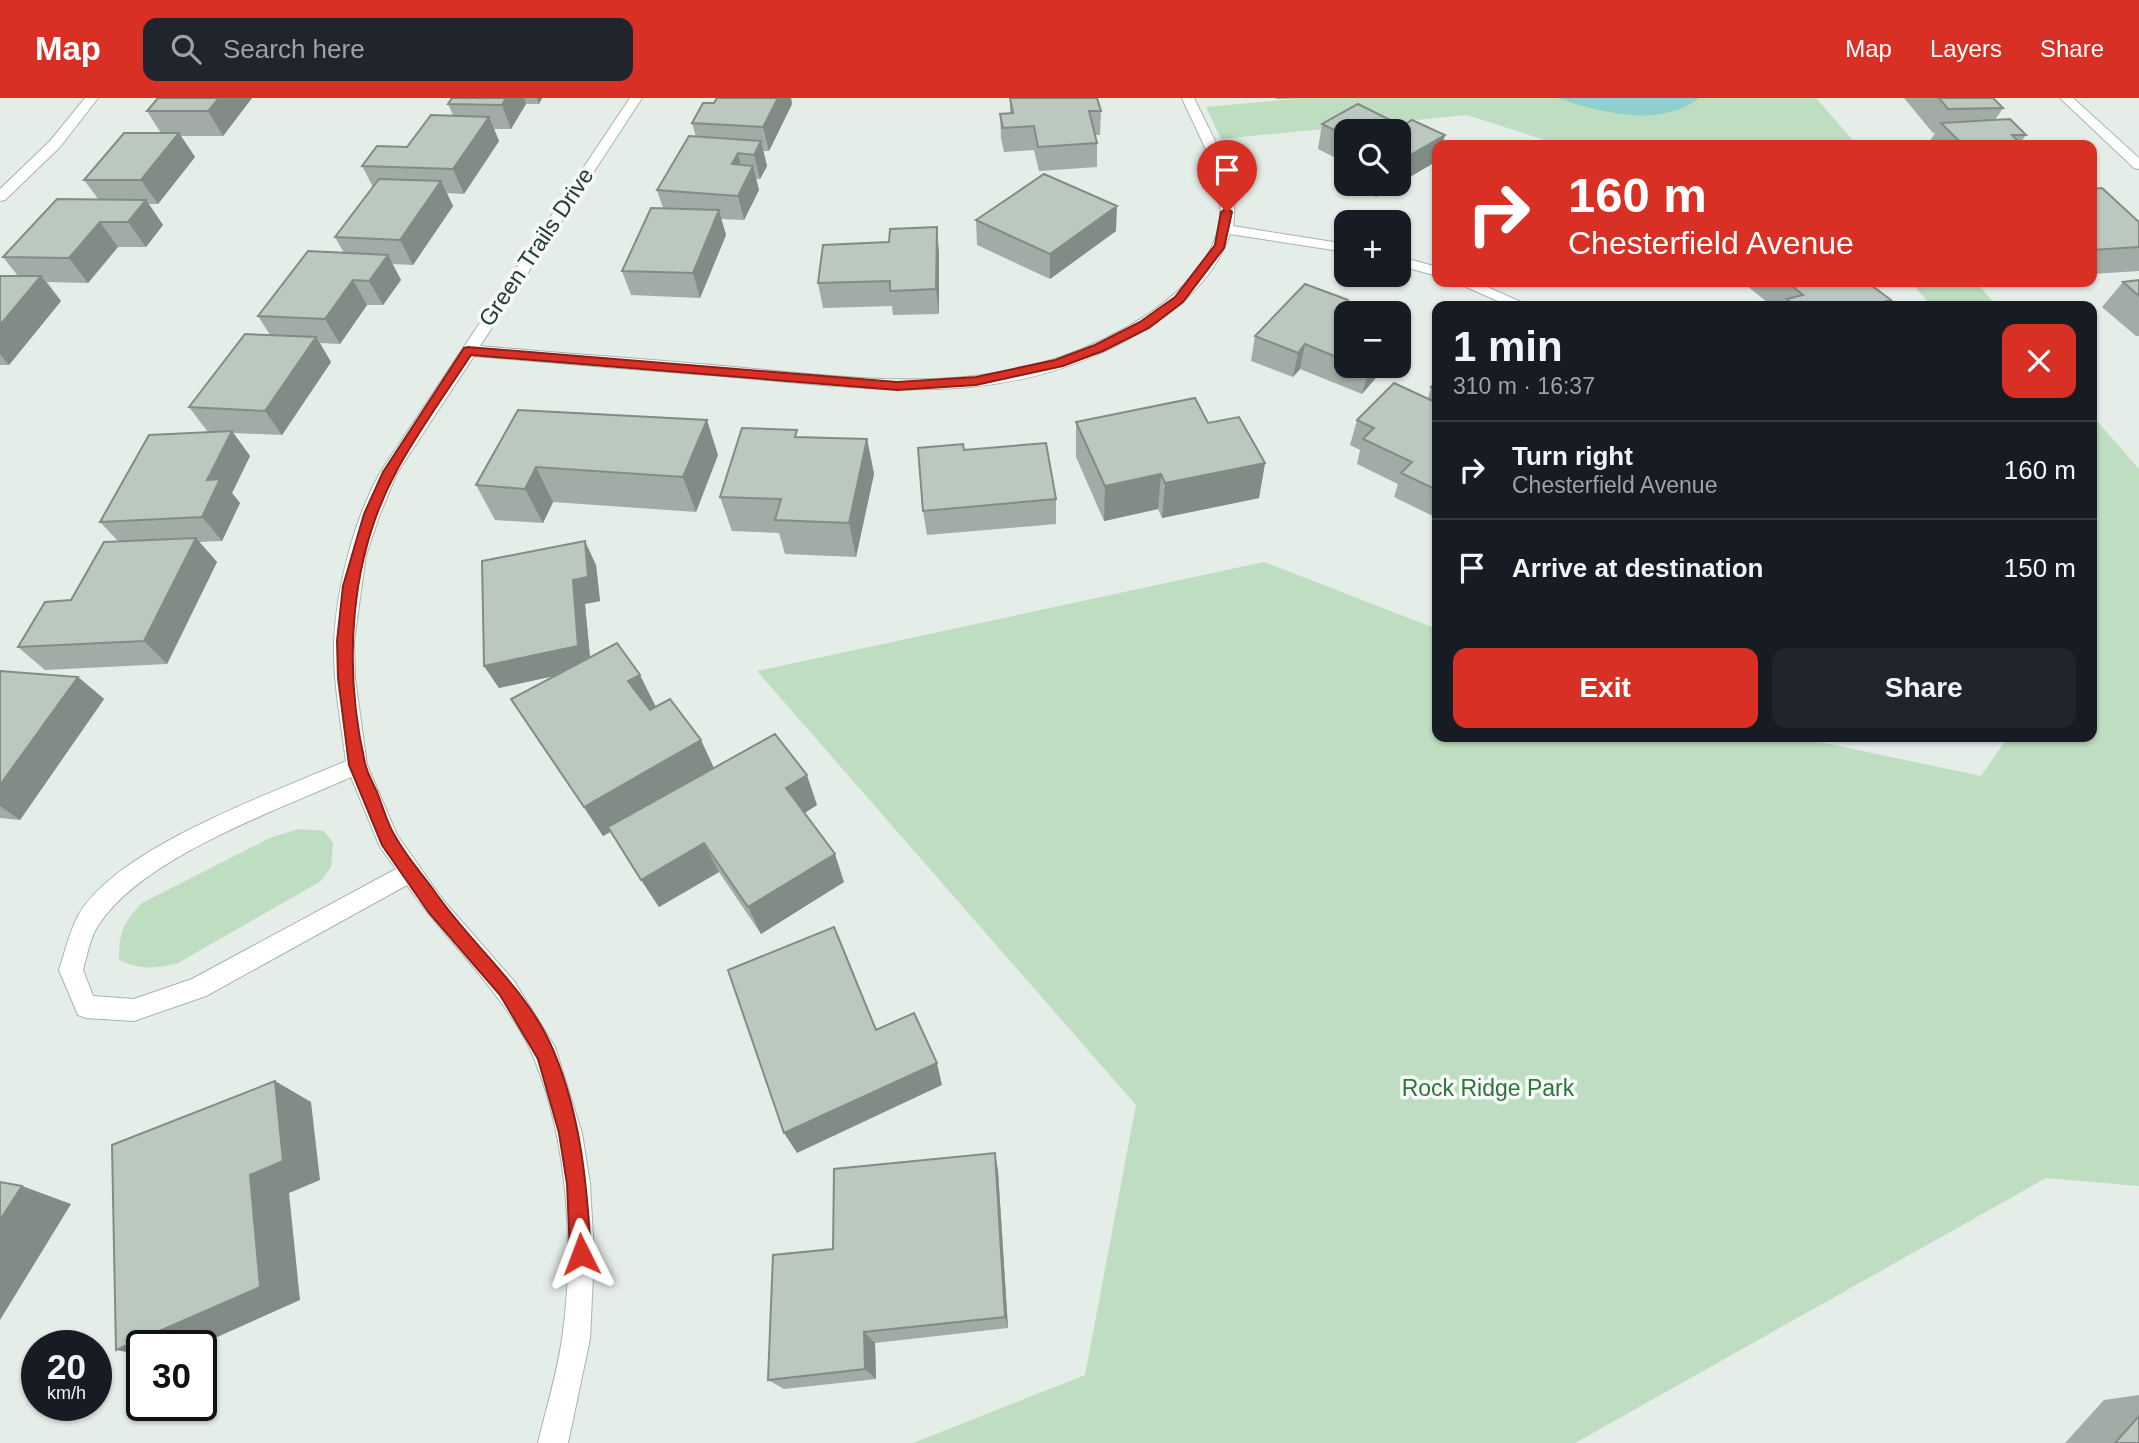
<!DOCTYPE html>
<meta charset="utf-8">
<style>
body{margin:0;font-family:Helvetica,sans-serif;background:#20242c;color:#f1f3f6;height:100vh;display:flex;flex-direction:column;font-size:26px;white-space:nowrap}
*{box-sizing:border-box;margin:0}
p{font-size:23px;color:#9ea1a6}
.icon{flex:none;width:38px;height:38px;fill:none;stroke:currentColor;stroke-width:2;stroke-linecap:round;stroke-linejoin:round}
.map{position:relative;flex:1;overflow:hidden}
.sheet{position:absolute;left:1432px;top:203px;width:665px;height:441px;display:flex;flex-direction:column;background:#171b24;border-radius:14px;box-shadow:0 2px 5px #0004}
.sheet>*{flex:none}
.top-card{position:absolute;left:1432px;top:42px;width:665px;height:147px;border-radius:14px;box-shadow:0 2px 5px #0004;background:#d93025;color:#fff;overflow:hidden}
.fabs{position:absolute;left:1334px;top:21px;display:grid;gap:14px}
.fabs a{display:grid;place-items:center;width:77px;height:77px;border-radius:14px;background:#171b24;box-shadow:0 2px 5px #0004;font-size:35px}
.speed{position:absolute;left:21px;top:1232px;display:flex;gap:14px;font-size:35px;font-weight:700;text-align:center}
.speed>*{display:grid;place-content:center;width:91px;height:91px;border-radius:50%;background:#171b24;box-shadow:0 2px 5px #0004;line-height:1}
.speed small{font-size:18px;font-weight:400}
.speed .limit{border:4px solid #111;border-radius:10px;background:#fff;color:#111}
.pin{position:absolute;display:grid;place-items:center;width:60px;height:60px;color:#fff;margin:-72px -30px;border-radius:50% 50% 50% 0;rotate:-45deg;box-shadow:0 0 7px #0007}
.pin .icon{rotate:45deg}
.me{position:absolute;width:77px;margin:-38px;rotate:357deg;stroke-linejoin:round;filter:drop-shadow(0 0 5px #0008)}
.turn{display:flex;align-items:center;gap:24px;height:147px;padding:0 21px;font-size:32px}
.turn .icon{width:91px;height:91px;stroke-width:2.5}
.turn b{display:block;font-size:49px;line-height:60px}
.round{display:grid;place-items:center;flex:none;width:74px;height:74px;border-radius:14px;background:#20242c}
.overview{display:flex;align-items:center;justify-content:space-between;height:119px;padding:0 21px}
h1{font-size:42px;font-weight:700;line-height:52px}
.action{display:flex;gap:14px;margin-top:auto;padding:14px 21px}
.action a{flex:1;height:80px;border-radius:14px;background:#d93025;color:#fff;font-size:28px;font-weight:700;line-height:80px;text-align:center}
.action a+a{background:#20242c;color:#f1f3f6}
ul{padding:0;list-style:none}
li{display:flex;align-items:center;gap:21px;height:98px;padding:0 21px;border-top:2px solid #363941}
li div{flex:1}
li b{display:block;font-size:26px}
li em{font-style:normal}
header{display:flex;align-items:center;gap:42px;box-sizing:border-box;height:98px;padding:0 35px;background:#d93025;color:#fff}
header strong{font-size:33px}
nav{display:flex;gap:38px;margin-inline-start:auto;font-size:24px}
.search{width:490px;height:63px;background:#20242c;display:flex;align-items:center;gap:18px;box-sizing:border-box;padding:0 24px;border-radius:14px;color:#9ea1a6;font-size:26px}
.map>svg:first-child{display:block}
.green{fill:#beddc1}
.water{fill:#8fd0cf}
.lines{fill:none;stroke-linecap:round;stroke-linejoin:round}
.minor-casing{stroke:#a7b5ae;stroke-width:2}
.minor{fill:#fff;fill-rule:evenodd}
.wall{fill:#a0aca5}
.shaded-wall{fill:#828c86}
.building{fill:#bac8c0;stroke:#828c86;stroke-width:2}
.route{fill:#d93025;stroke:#8d1f18;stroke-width:2}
.labels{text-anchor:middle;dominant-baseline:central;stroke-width:7;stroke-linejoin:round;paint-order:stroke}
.street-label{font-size:23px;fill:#243e33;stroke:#f5faf6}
.park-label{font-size:23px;fill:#2f743e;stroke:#f5faf6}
</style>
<header>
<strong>Map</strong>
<div class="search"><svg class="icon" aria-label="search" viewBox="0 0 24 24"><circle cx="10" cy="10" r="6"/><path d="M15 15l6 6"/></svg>Search here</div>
<nav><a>Map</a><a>Layers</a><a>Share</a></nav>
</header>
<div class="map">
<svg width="2139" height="1345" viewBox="0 0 2139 1345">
<rect width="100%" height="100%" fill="#e4ede8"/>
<path class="green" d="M1306,0H1816L1857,47H1560L1467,17L1221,41L1206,9Z
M1911,184H1976L1997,208H1931Z
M2091,316L2139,371V1088L2046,1080L1575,1345H913L1085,1277L1136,1007L757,573L1264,464L1437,531V639H1796L1981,678L2008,639H2091Z
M299,731L324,733L333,745L331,769L321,783L178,865C155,871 141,872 119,862C119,834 123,825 142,805L272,739Z"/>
<path class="water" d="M1557,0H1699C1660,31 1599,14 1557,0Z"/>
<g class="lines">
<g class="minor-casing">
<path id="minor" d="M85,0H98L60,49L5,102L0,103V91L50,43Z
M630,0H642L480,248C565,256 649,261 734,269C885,283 1015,303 1150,215C1182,193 1216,160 1220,120C1224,78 1198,37 1182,0H1194C1212,39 1241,83 1233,128L1346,146V154L1230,136C1216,176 1187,204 1153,226C1017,317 873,290 722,278C639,272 557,265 474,258L397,375L380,416L366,457L354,543L355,580L367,667L397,737L443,802L514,883L555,949L582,1035L590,1086L594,1156L590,1241L568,1345H538C546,1311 557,1276 562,1241C575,1154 568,1044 535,963C527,942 511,917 497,899C469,860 434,827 407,787L206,898L134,923L86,920L78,917L59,872C65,854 70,832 79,816C120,748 273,695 346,663C341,624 333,584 334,545C336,491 355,416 383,370ZM351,679L380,749L396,771L192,881L134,901L93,898L83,872C87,858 90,839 99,826C145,758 276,713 351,679Z
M2060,0H2073L2139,60V71L2134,70Z
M1398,158L1437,169V178L1398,167Z
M1455,184H1476L1530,208H1509Z"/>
</g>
<use href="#minor" class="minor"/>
</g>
<path class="wall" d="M158,0H252L223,38H181L195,59L158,106H149L163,127L146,149H118L88,185L47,184L61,203L9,267H0V178H18L3,159L99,102L84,82L161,35L147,13Z
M452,0H542L539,6H526L511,31H494L499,43L464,96L447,95L453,108L413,167L392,166L401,182L383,207H367L340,246L320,245L331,264L282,337L233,335L250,358L232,395L240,405L222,443L199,444L217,464L167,566L45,572L18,549L71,502L119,444L100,424L218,334H208L189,309L270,237L258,218L344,155L335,139L373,89L362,68L407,49L453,17L448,6Z
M717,0H791L792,6L769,53H763L767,68L760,81H756L759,92L744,122L721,121L726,137L700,200L631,197L622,173L663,110L657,92L696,39L692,25L714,5Z
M1010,0L1101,13L1100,37H1095L1097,45V69L1039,73L1034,52L1004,54L1001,40L1000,16L1010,15Z
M1276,0H1305L1277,1Z
M1904,0H1993L2003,10L1995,22L2026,37L2020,45L2022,47H1927L1935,35H1933Z
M1322,26L1402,28L1445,37L1442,47H1437V63L1398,86V33H1346V65L1318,51Z
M1351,86H1398L1376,99Z
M2091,91L2139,124V173L2091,176Z
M976,122L1116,133L1050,181L977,147Z
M939,154V216L893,217L892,208L823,210L818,185Z
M2139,182V238H2136L2102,209L2123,184Z
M1742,184H1872L1870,187L1886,208H1772Z
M1346,211V268H1386L1362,296L1300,271L1293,279L1251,263L1255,238Z
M1437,284V420L1394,399L1398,386L1357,366L1360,352L1350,347L1357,322L1428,301L1431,289Z
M518,312L718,357L696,414L553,404L543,425L495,422L476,387Z
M1076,324L1208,325L1265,365L1259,400L1162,420L1158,411L1104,423L1076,359Z
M799,339L867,341L874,376L856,459L785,456L779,435L732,433L720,399Z
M964,352L1056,401V426L927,437L923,413Z
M596,467L600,503L585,506L590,560L656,609L714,670L817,707L804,715L844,784L761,836L719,774L659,809L611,734L603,738L511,601L554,578L499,590L484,568Z
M0,573L78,579L104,601L20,722L0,720Z
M995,1055L998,1073L1008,1230L875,1245L876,1281L784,1291L768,1282L833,1151Z
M2139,1297V1345H2065L2104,1302Z"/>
<path class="shaded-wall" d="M219,0H252L223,38L208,13Z
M506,0H524L526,6L511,31L502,7Z
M537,0H542L539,6Z
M778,0H791L792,6L769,53L763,29Z
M489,19L499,43L464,96L453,71Z
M179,35L195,59L158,106L141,82Z
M1445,37L1442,47H1437V63L1398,86V64Z
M761,43L767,68L760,81L754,57Z
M738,55L744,80L732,66Z
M753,68L759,92L744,122L738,98Z
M441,83L453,108L413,167L400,142Z
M1379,86H1398L1376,99Z
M146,102L163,127L146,149L128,124Z
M1117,108L1116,133L1050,181V156Z
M719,112L726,137L700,200L693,175Z
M100,124L118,149L88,185L69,160Z
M937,129L939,154V216L936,191Z
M388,157L401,182L383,207L369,183Z
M41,178L61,203L9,267L0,256V227Z
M353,182L367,207L340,246L325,221Z
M1348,202L1343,227L1342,209Z
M1891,202L1886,208H1869Z
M316,239L331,264L282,337L265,313Z
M1305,246L1300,271L1293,279L1298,255Z
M1372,268H1386L1362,296L1369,272Z
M707,322L718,357L696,414L683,379Z
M232,333L250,358L232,395L240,405L222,443L202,419L207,382Z
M867,341L874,376L856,459L849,425Z
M1265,365L1259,400L1162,420L1165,385Z
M536,369L553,404L543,425L525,391Z
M1161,376L1158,411L1104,423L1105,388Z
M196,440L217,464L167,566L144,543Z
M585,443L596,467L600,503L585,506L591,570L499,590L484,568L573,482Z
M640,577L656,609L645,615L628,583Z
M78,579L104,601L20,722L0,708V687Z
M701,642L715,672L603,738L584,709Z
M807,677L817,707L797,720L786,690Z
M704,745L719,774L659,809L641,782Z
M835,756L844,784L761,836L748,809Z
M937,965L942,987L797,1055L784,1035Z
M275,983L311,1004L320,1082L289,1095L300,1202L197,1248H142V1257L116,1252L250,1077Z
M995,1055L998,1073L1008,1230L1005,1219Z
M22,1088L71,1106L0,1222V1122Z
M864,1234L875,1245L876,1281L865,1271Z"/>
<path class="building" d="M158,0H219L208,13H147Z
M452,0H506L502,7L448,6Z
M717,0H778L763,29L692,25L703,5H714Z
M1010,0H1097L1101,13H1089L1097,45L1038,49L1034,28L1003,30L1000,16L1013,15Z
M1939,0H1993L2003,10L1948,11Z
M1358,6L1402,28L1412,22L1445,37L1398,64V33H1346V38L1322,26Z
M431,17L489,19L453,71L362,68L377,48L407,49Z
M2010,21L2026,37H2012L2022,47H1963L1941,25Z
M124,35H179L141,82H84Z
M689,38L761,43L754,57L738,55L732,66L753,68L738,98L657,92Z
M1044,76L1117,108L1050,156L976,122Z
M379,81L441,83L400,142L335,139Z
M2102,90L2139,124V149L2091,152V91Z
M57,101L146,102L128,124H100L69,160L3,159Z
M651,110L719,112L693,175L622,173Z
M937,129L936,191L890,193V183L818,185L823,147L889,144L890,131Z
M308,153L388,157L369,183L353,182L325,221L258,218Z
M0,178H41L0,227Z
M2139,182V198L2123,184Z
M1787,184H1867L1891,202L1869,208H1795L1787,201L1803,197Z
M1305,186L1348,202L1342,209L1357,215H1346V263L1305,246L1298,255L1255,238Z
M1919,205L1923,208H1906Z
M245,236L316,239L265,313L189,309Z
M1359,268H1372L1369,272Z
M1437,284V292L1431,289Z
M1394,285L1437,305V392L1401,375L1412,364L1363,341L1374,330L1357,322Z
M1195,300L1208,325L1239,319L1265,365L1165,385L1161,376L1105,388L1076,324Z
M518,312L707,322L683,379L536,369L525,391L476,387Z
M742,330L797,332L795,339L867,341L849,425L775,422L781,401L720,399Z
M232,333L207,382L220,381L202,419L100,424L149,337Z
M1046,345L1056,401L923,413L918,350L963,346L964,352Z
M196,440L144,543L18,549L45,504L71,502L104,444Z
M585,443L588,479L573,482L578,548L484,568L482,463Z
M617,545L640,577L628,583L650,612L670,601L701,642L584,709L511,601Z
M0,573L78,579L0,687Z
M775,636L807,677L786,690L835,756L748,809L704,745L641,782L608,729Z
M834,829L876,932L914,915L937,965L784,1035L728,872Z
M275,983L283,1063L250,1077L260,1189L116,1252L112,1047Z
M995,1055L1005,1219L864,1234L865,1271L768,1282L773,1157L833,1151L834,1071Z
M0,1084L22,1088L0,1122Z
M2139,1318V1345H2115Z"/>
<path class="route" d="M1227,110L1232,114L1224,150L1183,204L1149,230L1103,253L1063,268L976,287L897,292L471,257C446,295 419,332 397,372C349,460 343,569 365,665C367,675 373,685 377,694C383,709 387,725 395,738C406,758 422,776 435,794C473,849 528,891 554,954C581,1019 587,1087 591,1156L588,1163L581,1166L573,1163L570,1156L567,1086L559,1035L538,961L500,897L429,815L382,747L349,667L338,580L337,543L343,488L364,416L383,374L464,250L468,249L897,284L976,279L1055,262L1095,247L1140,224L1175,199L1215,147L1221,114Z"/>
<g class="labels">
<g class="street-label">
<text transform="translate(536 149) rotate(-56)">Green Trails Drive</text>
</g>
<g class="park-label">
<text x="1488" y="990">Rock Ridge Park</text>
</g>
</g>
</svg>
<div class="fabs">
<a><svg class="icon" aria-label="search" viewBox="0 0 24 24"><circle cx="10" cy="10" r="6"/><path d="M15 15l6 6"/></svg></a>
<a>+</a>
<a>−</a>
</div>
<div class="speed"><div>20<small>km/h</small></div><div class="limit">30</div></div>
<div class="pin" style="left:1227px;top:114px;background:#d93025"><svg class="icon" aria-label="arrive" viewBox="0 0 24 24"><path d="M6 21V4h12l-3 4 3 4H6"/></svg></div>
<svg class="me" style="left:581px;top:1156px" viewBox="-20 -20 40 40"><path d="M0-17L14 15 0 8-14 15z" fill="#d93025" stroke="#fff" stroke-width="4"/></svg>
<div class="top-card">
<div class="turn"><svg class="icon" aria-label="right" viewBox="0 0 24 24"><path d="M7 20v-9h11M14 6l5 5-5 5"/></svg><div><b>160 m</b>Chesterfield Avenue</div></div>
</div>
<section class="sheet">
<div class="overview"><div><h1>1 min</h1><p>310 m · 16:37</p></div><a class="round" style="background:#d93025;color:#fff"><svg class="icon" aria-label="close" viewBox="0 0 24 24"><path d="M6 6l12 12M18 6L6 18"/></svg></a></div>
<ul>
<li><svg class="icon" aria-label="right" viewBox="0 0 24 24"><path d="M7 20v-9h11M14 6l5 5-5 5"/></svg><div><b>Turn right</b><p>Chesterfield Avenue</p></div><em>160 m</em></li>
<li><svg class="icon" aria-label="arrive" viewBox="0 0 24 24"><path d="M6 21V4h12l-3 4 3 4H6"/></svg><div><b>Arrive at destination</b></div><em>150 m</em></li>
</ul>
<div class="action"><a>Exit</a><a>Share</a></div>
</section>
</div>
